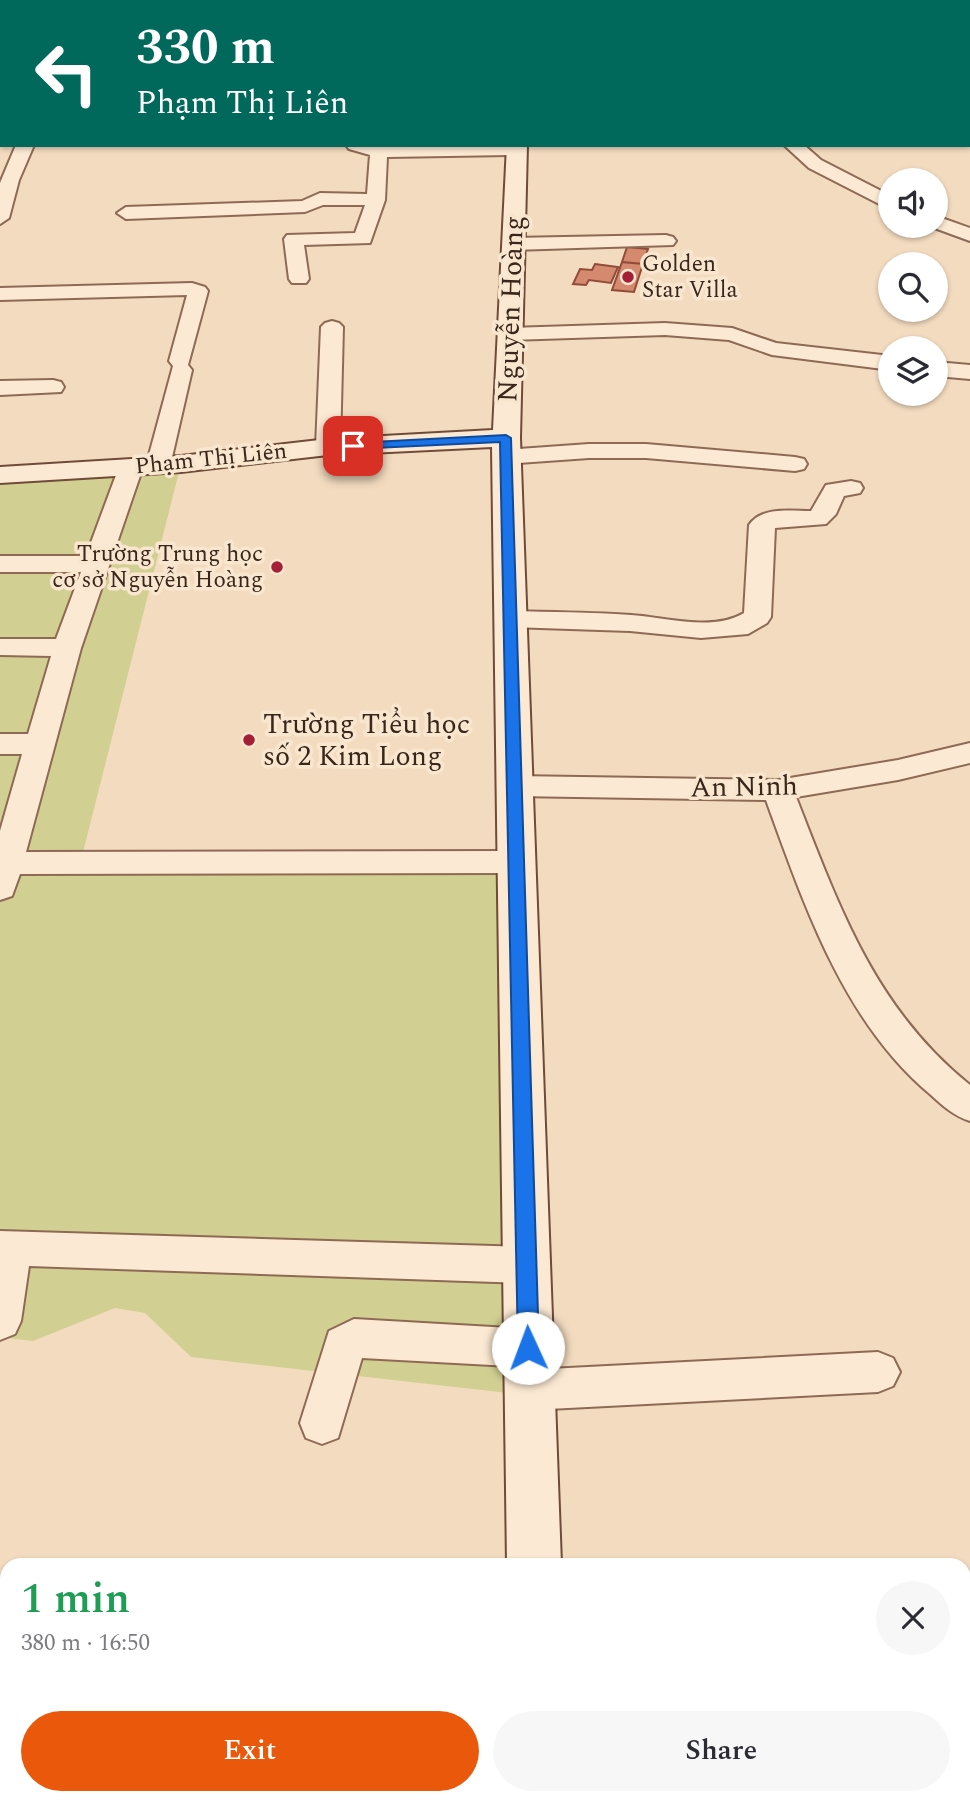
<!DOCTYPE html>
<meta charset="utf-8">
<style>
body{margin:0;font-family:Spectral,serif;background:#f7f7f7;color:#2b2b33;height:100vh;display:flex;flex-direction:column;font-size:26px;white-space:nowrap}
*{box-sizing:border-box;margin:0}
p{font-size:23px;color:#7c7c81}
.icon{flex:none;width:38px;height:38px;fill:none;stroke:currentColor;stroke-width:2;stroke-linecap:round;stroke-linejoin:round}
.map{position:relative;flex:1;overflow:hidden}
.side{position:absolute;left:0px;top:1558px;width:971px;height:247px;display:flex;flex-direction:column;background:#fff;border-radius:21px 21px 0 0;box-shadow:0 2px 5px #0004}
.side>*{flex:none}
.hud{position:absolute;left:0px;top:0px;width:971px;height:147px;box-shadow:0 2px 5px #0004;background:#00695c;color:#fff;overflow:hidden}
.tools{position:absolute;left:878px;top:168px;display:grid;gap:14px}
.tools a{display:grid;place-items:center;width:70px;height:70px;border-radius:50%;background:#fff;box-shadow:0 2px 5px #0004;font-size:35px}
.pin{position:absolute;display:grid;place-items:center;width:60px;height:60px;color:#fff;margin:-30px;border-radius:14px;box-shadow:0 4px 10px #0006}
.me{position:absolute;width:77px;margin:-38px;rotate:358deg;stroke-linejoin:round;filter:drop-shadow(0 0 5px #0008)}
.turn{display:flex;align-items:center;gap:24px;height:147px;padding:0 21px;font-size:32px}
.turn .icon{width:91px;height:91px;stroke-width:2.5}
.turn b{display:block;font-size:49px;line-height:60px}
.round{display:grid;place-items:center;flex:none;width:74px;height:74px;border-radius:37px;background:#f7f7f7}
.headline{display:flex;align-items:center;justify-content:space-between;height:119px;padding:0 21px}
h1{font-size:42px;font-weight:600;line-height:52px;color:#1e9e55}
.primary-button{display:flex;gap:14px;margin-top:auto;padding:14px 21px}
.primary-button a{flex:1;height:80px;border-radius:42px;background:#ea580c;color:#fff;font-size:28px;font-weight:600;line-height:80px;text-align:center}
.primary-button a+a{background:#f7f7f7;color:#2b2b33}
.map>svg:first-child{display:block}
.green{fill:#d2cf92}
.water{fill:#a3c4b5;stroke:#689382;stroke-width:2}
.building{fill:#d58a70;stroke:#904c38;stroke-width:2}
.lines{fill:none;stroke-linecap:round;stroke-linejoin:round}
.street-casing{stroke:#8e6a55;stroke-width:4}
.secondary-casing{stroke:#6f4b38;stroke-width:4}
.street{fill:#fce9d3;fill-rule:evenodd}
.secondary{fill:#fce9d3;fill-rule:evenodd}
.route{fill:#1a73e8;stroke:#114b97;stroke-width:2}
.poi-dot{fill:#a41e35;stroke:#f9e6cf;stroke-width:2.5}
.labels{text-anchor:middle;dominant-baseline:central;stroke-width:7;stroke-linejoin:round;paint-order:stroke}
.far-poi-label{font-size:23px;fill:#3b261b;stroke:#f9e6cf;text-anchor:start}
.far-street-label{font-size:23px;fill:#3b261b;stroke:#f9e6cf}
.street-label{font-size:28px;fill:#3b261b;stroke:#f9e6cf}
.poi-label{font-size:28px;fill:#3b261b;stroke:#f9e6cf;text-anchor:start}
</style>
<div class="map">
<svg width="970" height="1804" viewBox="0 0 970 1804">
<rect width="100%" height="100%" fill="#f3dbbf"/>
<path class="green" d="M181,464L79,868L497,866L508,1393L191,1357L145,1313L115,1308L33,1341L0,1337V475Z"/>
<path class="water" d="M964,1731L970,1732V1804H431L449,1797H964Z"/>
<path class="building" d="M627,247L648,249L643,264L622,262Z
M622,262L643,264L634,292L612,290Z
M595,264L618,267L611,283L589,280L586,285L573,284L580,269L592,270Z"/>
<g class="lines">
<g class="street-casing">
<path id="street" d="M8,0H38L37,2Z
M126,0H140L125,2Z
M437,0H451L436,2Z
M663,0H677L678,2H664Z
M793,0H807L808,2H794Z
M0,98H2V108H0Z
M16,145H34L19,180L9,218L0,224V183Z
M346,145H518L525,150L516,155L387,157L385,200L370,243L304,245L309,279L306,283H292L289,279L284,239L287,235L355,233L365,205H323L305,212L126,219L117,213L126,207L302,201L320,193L367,194L370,155L349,149Z
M784,145H804L821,160L891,196V210L809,168Z
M936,216L970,228V241L929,226H936Z
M666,235L673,237L676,241L673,245L513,250L503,244L513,238Z
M192,283L205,287L208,291L188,365L192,370L170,466L167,471L158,473L149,471L146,466L173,366L169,361L187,295L0,300V288Z
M332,321L339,323L343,327L340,447L336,452H320L316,447L321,327L325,323Z
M665,323L732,328L776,343L891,356V370L772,355L729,340L665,335L510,340L502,339L499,334L502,329L510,328Z
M936,362L970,365V379L936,376Z
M53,380L61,382L64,387L61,392L0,395V381Z
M589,444H646L795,457L804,459L807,464L804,469L795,471L646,458H589L506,464L498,462L494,457L498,452L506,450Z
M131,460L140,462L143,467L81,648L26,852L516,851L527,854L532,862L527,870L516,873L20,874L12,896L0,900V831L22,754H0V734H28L51,656L0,655V639H56L81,572H0V556H86L119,467L122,462Z
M851,481L860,483L863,488L860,493L844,496L836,514L826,524L775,528L771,617L767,623L748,634L701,638L630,631L510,627L500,625L496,619L500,613L510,611C550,612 591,612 631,615C666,617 712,632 744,613L749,525C762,506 791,511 811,511L826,485Z
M970,743V763L898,780L796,797C839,907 875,1009 970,1085V1121C954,1116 943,1106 931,1095C843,1022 804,904 766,800L514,796L503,793L499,786L503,779L514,776L778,780L898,760Z
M0,1231L526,1247L540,1252L546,1265L540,1278L526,1283L29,1266L21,1321L15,1334L0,1340Z
M354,1319L528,1329L543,1334L549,1348L543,1362L528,1367L362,1358L338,1438L322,1444L306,1438L300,1423L329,1331Z
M878,1352L893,1358L900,1372L893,1386L878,1392L529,1410L514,1404L507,1390L514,1376L529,1370Z
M513,1797H565V1804H513Z"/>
</g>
<g class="secondary-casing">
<path id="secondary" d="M514,0H530V2H514Z
M507,145H527L520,438L561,1564H507L492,447L328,455L181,472L0,483V467L181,456L328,439L493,430Z"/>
</g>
<use href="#street" class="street"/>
<use href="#secondary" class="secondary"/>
</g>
<path class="route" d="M506,435L511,438L539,1348L536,1355L528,1357L521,1355L518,1348L500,442L353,449L347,446L353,443Z"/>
<g class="poi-dot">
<circle cx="628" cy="277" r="7"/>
<circle cx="277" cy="567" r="7"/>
<circle cx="249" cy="740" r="7"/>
</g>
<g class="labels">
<g class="far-poi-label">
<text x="642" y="264">Golden<tspan x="642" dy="26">Star Villa</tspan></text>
<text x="263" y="554" text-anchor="end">Trường Trung học<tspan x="263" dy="26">cơ sở Nguyễn Hoàng</tspan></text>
</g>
<g class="far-street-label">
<text transform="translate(211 459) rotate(-6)">Phạm Thị Liên</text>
</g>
<g class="street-label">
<text transform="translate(511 309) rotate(-88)">Nguyễn Hoàng</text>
<text transform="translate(744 787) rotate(-1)">An Ninh</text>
</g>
<g class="poi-label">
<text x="263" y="724">Trường Tiểu học<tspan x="263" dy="32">số 2 Kim Long</tspan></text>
</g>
</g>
</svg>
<div class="tools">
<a><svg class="icon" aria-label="sound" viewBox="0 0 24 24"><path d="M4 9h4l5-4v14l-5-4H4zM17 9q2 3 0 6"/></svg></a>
<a><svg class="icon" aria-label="search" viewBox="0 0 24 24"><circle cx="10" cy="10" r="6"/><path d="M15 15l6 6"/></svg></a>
<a><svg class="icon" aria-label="layers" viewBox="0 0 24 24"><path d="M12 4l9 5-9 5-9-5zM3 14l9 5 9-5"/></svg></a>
</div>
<div class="pin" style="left:353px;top:446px;background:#d93025"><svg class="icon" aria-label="arrive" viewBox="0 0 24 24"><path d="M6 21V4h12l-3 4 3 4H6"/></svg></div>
<svg class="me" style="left:528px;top:1348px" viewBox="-20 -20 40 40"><circle r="19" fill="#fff"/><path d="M0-13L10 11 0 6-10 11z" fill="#1a73e8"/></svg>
<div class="hud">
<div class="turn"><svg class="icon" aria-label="left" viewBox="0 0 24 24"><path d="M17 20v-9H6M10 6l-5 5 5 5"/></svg><div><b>330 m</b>Phạm Thị Liên</div></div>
</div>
<section class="side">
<div class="headline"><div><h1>1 min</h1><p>380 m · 16:50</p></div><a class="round"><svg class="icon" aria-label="close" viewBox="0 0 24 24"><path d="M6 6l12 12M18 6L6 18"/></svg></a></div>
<div class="primary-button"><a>Exit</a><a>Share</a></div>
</section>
</div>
